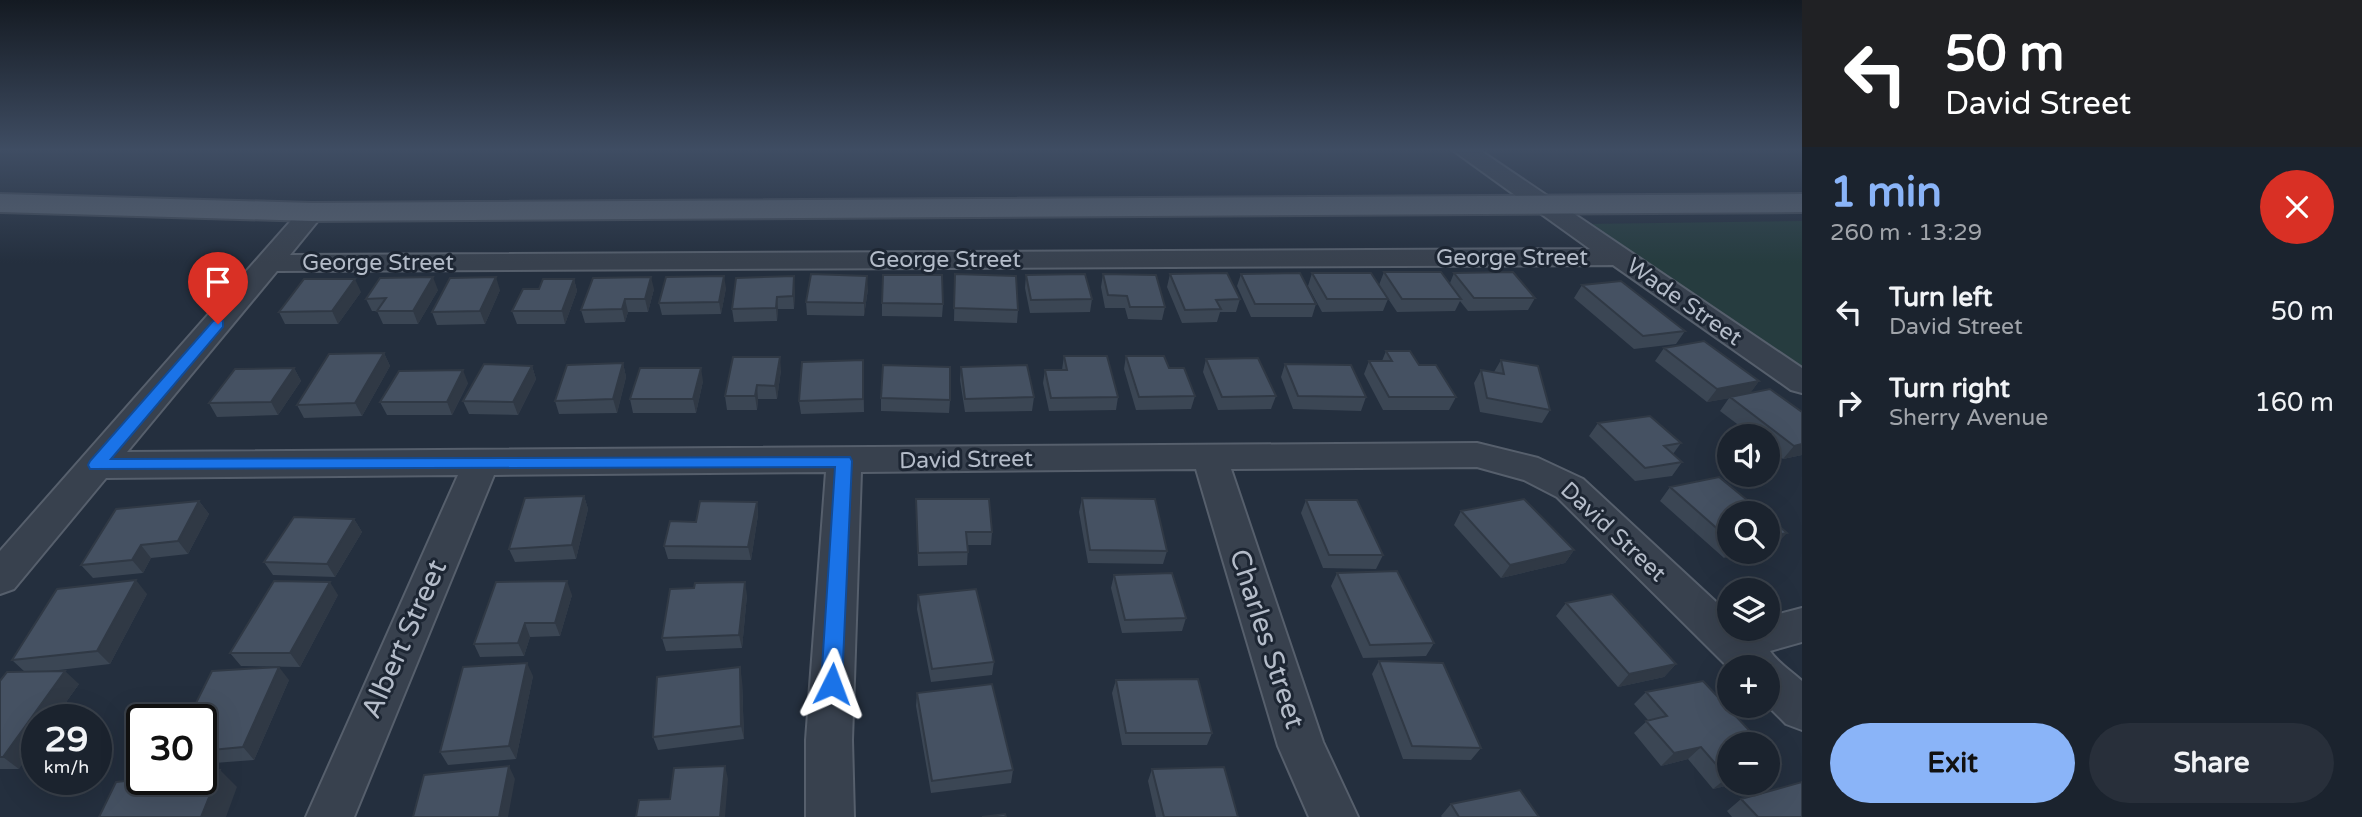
<!DOCTYPE html>
<meta charset="utf-8">
<style>
body{margin:0;font-family:"Varela Round",sans-serif;background:#282f3a;color:#f1f3f6;height:100vh;display:flex;flex-direction:column;font-size:26px;white-space:nowrap}
*{box-sizing:border-box;margin:0}
p{font-size:23px;color:#a0a4aa}
.icon{flex:none;width:38px;height:38px;fill:none;stroke:currentColor;stroke-width:2;stroke-linecap:round;stroke-linejoin:round}
.map{position:relative;flex:1;overflow:hidden}
.details{display:flex;flex-direction:column;background:#1b232e;width:560px}
.details>*{flex:none}
.hud{background:#202124;color:#fff;overflow:hidden}
.controls{position:absolute;left:1717px;top:424px;display:grid;gap:14px}
.controls a{display:grid;place-items:center;width:63px;height:63px;border-radius:50%;background:#1b232e;box-shadow:0 7px 28px #0002,0 0 0 2px #39404a;font-size:35px}
.speed{position:absolute;left:21px;top:704px;display:flex;gap:14px;font-size:35px;font-weight:700;text-align:center}
.speed>*{display:grid;place-content:center;width:91px;height:91px;border-radius:50%;background:#1b232e;box-shadow:0 7px 28px #0002,0 0 0 2px #39404a;line-height:1}
.speed small{font-size:18px;font-weight:400}
.speed .limit{border:4px solid #111;border-radius:10px;background:#fff;color:#111}
.pin{position:absolute;display:grid;place-items:center;width:60px;height:60px;color:#fff;margin:-72px -30px;border-radius:50% 50% 50% 0;rotate:-45deg;box-shadow:0 0 7px #0007}
.pin .icon{rotate:45deg}
.me{position:absolute;width:77px;margin:-38px;rotate:3deg;stroke-linejoin:round;filter:drop-shadow(0 0 5px #0008)}
.turn{display:flex;align-items:center;gap:24px;height:147px;padding:0 28px;font-size:32px}
.turn .icon{width:91px;height:91px;stroke-width:2.5}
.turn b{display:block;font-size:49px;line-height:60px}
.round{display:grid;place-items:center;flex:none;width:74px;height:74px;border-radius:37px;background:#282f3a}
.summary{display:flex;align-items:center;justify-content:space-between;height:119px;padding:0 28px}
h1{font-size:42px;font-weight:800;line-height:52px;color:#8ab4f8}
.action{display:flex;gap:14px;margin-top:auto;padding:14px 28px}
.action a{flex:1;height:80px;border-radius:42px;background:#8ab4f8;color:#111;font-size:28px;font-weight:800;line-height:80px;text-align:center}
.action a+a{background:#282f3a;color:#f1f3f6}
ul{padding:0;list-style:none}
li{display:flex;align-items:center;gap:21px;height:91px;padding:0 28px}
li div{flex:1}
li b{display:block;font-size:26px}
li em{font-style:normal}
main{display:flex;flex:1;min-height:0}
.map>svg:first-child{display:block}
.green{fill:#263c3f}
.lines{fill:none;stroke-linecap:round;stroke-linejoin:round}
.street-casing{stroke:#565f6c;stroke-width:4}
.primary-casing{stroke:#414a57;stroke-width:4}
.street{fill:#38414e;fill-rule:evenodd}
.primary{fill:#56606e;fill-rule:evenodd}
.wall{fill:#3b4654}
.shaded-wall{fill:#303945}
.building{fill:#455162;stroke:#303945;stroke-width:2}
.route{fill:#1a73e8;stroke:#114b97;stroke-width:2}
.labels{text-anchor:middle;dominant-baseline:central;stroke-width:6;stroke-linejoin:round;paint-order:stroke}
.street-label{font-size:23px;fill:#b4bcc9;stroke:#1d2633}
.near-street-label{font-size:28px;fill:#b4bcc9;stroke:#1d2633}
</style>
<main>
<div class="map">
<svg width="1802" height="817" viewBox="0 0 1802 817">
<rect width="100%" height="100%" fill="#242f3e"/>
<path class="green" d="M1802,221V373L1585,224Z"/>
<g class="lines">
<g class="street-casing">
<path id="street" d="M1451,149H1478L1802,368V393L1791,390L1613,265L277,271L127,452L1477,443L1538,458L1583,479L1729,614V628H1768V617L1802,608V642L1770,651C1778,663 1791,671 1802,681V730L1786,724L1767,705L1768,667L1729,668L1557,497L1524,480L1477,467L1231,469L1323,742L1358,817H1309L1278,746L1196,469L861,472L852,740L854,817H806V740L826,472L494,475L354,817H306L458,475L106,478L14,589L0,594V551L303,207H321L325,212L290,255L1590,249Z"/>
</g>
<g class="primary-casing">
<path id="primary" d="M0,194L312,203L1802,194V212L312,221L0,212Z"/>
</g>
<use href="#street" class="street"/>
<use href="#primary" class="primary"/>
</g>
<path class="wall" d="M1384,272L1450,283L1454,273L1535,298L1528,310L1468,311L1460,301L1455,311L1397,312L1379,285Z
M1312,273L1388,299L1383,311L1322,312L1308,286Z
M955,274L1018,310L1017,323L954,321Z
M1103,274L1165,307L1162,320L1128,319L1125,308H1105L1101,287Z
M1170,274L1240,299L1236,312H1220L1217,322L1182,323L1167,287Z
M1241,274L1316,304L1312,317H1251L1237,286Z
M1026,275L1092,299L1090,312L1030,313L1025,288Z
M574,279L577,291L565,324H517L512,311L539,289Z
M1582,285L1685,331L1676,344L1634,349L1574,298Z
M726,288L721,314L662,315L659,303Z
M654,289L648,312H628L625,322L585,323L581,310Z
M795,289L794,309H778L777,321L734,322L732,309Z
M868,289L864,316L807,315L806,302Z
M438,290L418,324H383L377,311H372L366,299Z
M500,290L485,324L437,325L432,312Z
M361,292L338,324H285L279,312Z
M882,303L943,304L942,317L882,316Z
M1664,348L1759,381L1750,393L1802,455L1783,459L1768,447V436H1753L1720,411L1729,398L1707,402L1655,361Z
M1386,351L1419,365L1456,397L1449,410H1383L1364,374L1369,361H1382Z
M384,353L390,366L362,416L304,418L297,405Z
M1064,356L1118,397L1116,410L1049,411L1043,383L1045,370H1062Z
M1126,356L1169,368L1195,396L1191,409L1136,410L1124,369Z
M1206,359L1276,396L1271,409L1218,410L1203,372Z
M863,360L864,412L801,414L799,401Z
M1501,360L1550,410L1542,423L1480,412L1474,383L1481,370L1494,372Z
M623,363L626,377L617,413L559,414L555,401Z
M1285,364L1366,397L1361,411L1293,409L1281,377Z
M532,366L536,379L518,415L469,414L463,401Z
M961,367L1034,397L1032,411L965,412L960,380Z
M294,368L301,381L278,415L217,417L209,403Z
M781,370L777,399H758L757,410H727L725,396Z
M703,381L696,413H633L630,399Z
M468,383L452,415H387L380,402Z
M881,398L950,400L949,413L881,411Z
M1598,423L1681,443L1673,454L1682,462L1672,476L1635,481L1589,436Z
M1670,487L1729,513V551H1753L1724,558L1660,501Z
M584,496L588,509L576,559L515,562L509,549Z
M1082,498L1167,551L1163,564L1088,563L1079,512Z
M916,499L992,532L991,545H968L967,565L918,566Z
M1306,500L1383,555L1376,569L1323,568L1301,513Z
M199,501L209,514L188,554L151,558L143,573L93,578L81,565Z
M757,502L758,515L751,560L668,559L664,546L696,522Z
M1461,511L1574,550L1565,563L1501,578L1454,525Z
M354,519L362,532L335,577L273,575L264,562Z
M1337,573L1434,643L1426,656L1363,658L1331,586Z
M1114,575L1186,618L1182,631L1122,633L1111,588Z
M694,588L747,595L742,648L666,651L662,638Z
M147,594L110,664L42,672L79,684L54,719H37L19,769H0V681L25,672L12,660Z
M338,595L300,667L241,666L230,653Z
M572,595L560,636L530,637L524,656L480,657L474,644Z
M918,595L994,662L992,675L931,682L917,609Z
M1566,603L1676,664L1664,677L1618,687L1556,616Z
M1379,661L1481,748L1471,760L1403,759L1372,674Z
M533,676L516,759L448,765L440,752Z
M289,680L254,760L201,764V719Z
M742,680L744,739L658,750L653,737Z
M1116,680L1212,733L1207,745H1122L1112,693Z
M1703,681L1729,782H1742L1713,789L1688,759L1661,766L1634,733L1648,720L1634,704L1646,692Z
M917,693L1013,770L1011,783L931,793L916,706Z
M1152,769L1238,817H1156L1148,781Z
M1741,799L1802,817H1732L1727,811Z
M1451,804L1539,817H1442L1441,816Z"/>
<path class="shaded-wall" d="M724,276L726,288L721,314L719,302Z
M794,276L795,289L794,309L793,296Z
M867,276L868,289L864,316V303Z
M433,277L438,290L418,324L413,311Z
M496,277L500,290L485,324L480,311Z
M651,277L654,289L648,312L645,299Z
M355,279L361,292L338,324L332,311Z
M574,279L577,291L565,324L562,311Z
M777,297L778,309L777,321L776,308Z
M625,299L628,312L625,322L622,309Z
M384,353L390,366L362,416L355,403Z
M780,357L781,370L777,399L775,386Z
M623,363L626,377L617,413L613,399Z
M532,366L536,379L518,415L513,402Z
M294,368L301,381L278,415L271,402Z
M701,368L703,381L696,413L693,399Z
M463,370L468,383L452,415L447,402Z
M1759,381L1749,395L1707,402L1717,389Z
M757,385L758,399L757,410L755,396Z
M1802,444V455L1783,459L1794,446Z
M584,496L588,509L576,559L572,545Z
M199,501L209,514L188,554L178,541Z
M757,502L758,515L751,560L748,547Z
M354,519L362,532L335,577L327,564Z
M1787,533L1775,546L1768,548V537Z
M141,545L151,558L143,573L132,560Z
M1574,550L1565,563L1501,578L1510,565Z
M1729,551H1753L1724,558Z
M136,580L147,594L110,664L97,651Z
M567,581L572,595L560,636L555,623Z
M330,582L338,595L300,667L290,653Z
M745,582L747,595L742,648L739,635Z
M525,623L530,637L524,656L518,643Z
M527,663L533,676L516,759L509,746Z
M1676,664L1664,677L1618,687L1629,674Z
M279,667L289,680L254,760L243,747Z
M740,667L742,680L744,739L741,726Z
M65,671L79,684L54,719H37V743L19,769L3,757Z
M1701,747L1688,759L1661,766L1674,753Z
M1781,764L1768,775V767Z
M509,766L515,779L508,817H499Z
M725,766L728,779L725,817H720Z
M220,770L237,787L226,817H201Z
M1729,776V782H1742L1713,789Z"/>
<path class="building" d="M1384,272H1441L1461,299H1402Z
M1513,272L1535,298H1474L1454,273Z
M1227,273L1240,299L1216,300L1221,309L1185,310L1170,274Z
M1300,273L1316,304H1255L1241,274Z
M1312,273H1371L1388,299H1327Z
M811,274L867,276L864,303L806,302Z
M955,274L1016,276L1018,310L954,308Z
M1085,274L1092,299L1031,300L1026,275Z
M1103,274L1156,275L1165,307H1130L1127,296L1108,295Z
M883,275H942L943,304L882,303Z
M724,276L719,302L659,303L666,277Z
M794,276L793,296L777,297L776,308L732,309L736,278Z
M433,277L413,311H377L386,298L366,299L380,278Z
M496,277L480,311L432,312L450,278Z
M651,277L645,299H625L622,309L581,310L593,278Z
M304,279H355L332,311L279,312Z
M543,279H574L562,311H512L523,289H539Z
M1621,281L1685,331L1643,336L1582,285Z
M1704,341L1759,381L1717,389L1664,348Z
M1386,351H1410L1419,365H1436L1456,397H1389L1369,361H1392Z
M384,353L355,403L297,405L329,354Z
M1064,356H1107L1118,397L1051,398L1045,370H1067Z
M1126,356H1164L1169,368H1184L1195,396L1139,397Z
M733,357H780L775,386L757,385L755,396H725Z
M1258,358L1276,396L1222,397L1206,359Z
M863,360V399L799,401L802,362Z
M1501,360L1538,366L1550,410L1487,398L1481,370L1504,374Z
M623,363L613,399L555,401L567,365Z
M484,364L532,366L513,402L463,401Z
M1285,364L1351,365L1366,397L1298,396Z
M883,365L950,367V400L881,398Z
M1027,365L1034,397L965,399L961,367Z
M294,368L271,402L209,403L235,369Z
M640,368H701L693,399H630Z
M463,370L447,402H380L399,371Z
M1770,389L1802,412V444L1794,446L1730,397Z
M1650,416L1681,443L1664,446L1682,462L1645,468L1598,423Z
M1719,477L1763,513H1729V539L1670,487Z
M584,496L572,545L509,549L525,498Z
M1082,498L1155,499L1167,551L1090,550Z
M916,499H989L992,532H966L968,552L918,553Z
M1524,499L1574,550L1510,565L1461,511Z
M1306,500H1357L1383,555H1329Z
M199,501L178,541L141,545L132,560L81,565L116,509Z
M700,501L757,502L748,547L664,546L670,521L696,522Z
M294,517L354,519L327,564L264,562Z
M1768,517L1787,533L1768,537Z
M1397,571L1434,643L1370,645L1337,573Z
M1172,573L1186,618L1125,620L1114,575Z
M136,580L97,651L12,660L57,589Z
M274,581L330,582L290,653H230Z
M567,581L555,623H525L518,643L474,644L496,582Z
M745,582L739,635L662,638L670,589L694,588L695,583Z
M976,589L994,662L932,669L918,595Z
M1612,594L1676,664L1629,674L1566,603Z
M1379,661L1443,663L1481,748L1412,746Z
M527,663L509,746L440,752L463,667Z
M279,667L243,747L201,751V719H188L212,671Z
M740,667L741,726L653,737L657,677Z
M65,671L3,757H0V681L7,672Z
M1198,679L1212,733H1126L1116,680Z
M1703,681L1762,744H1729V776L1727,777L1701,747L1674,753L1646,721L1667,716L1646,692Z
M992,684L1013,770L932,781L917,693Z
M1768,750L1781,764L1768,767Z
M509,766L499,817H413L424,775Z
M725,766L720,817H636L639,800L670,799L674,768Z
M1224,767L1238,817H1164L1152,769Z
M220,770L201,817H99L116,782L145,779H201V772Z
M1802,782V817H1758L1741,799Z
M1520,790L1539,817H1459L1451,804Z
M1005,814L1006,817H982Z"/>
<linearGradient id="sky" x2="0" y2="1"><stop stop-color="#141a22"/><stop offset="0.57" stop-color="#3f4d63"/><stop offset="1" stop-color="#3f4d63" stop-opacity="0"/></linearGradient>
<rect width="1802" height="263" fill="url(#sky)"/>
<path class="route" d="M218,319L223,321V327L111,459L850,457L852,461L842,684L839,690L832,693L824,690L821,684L835,467L90,469L88,465L90,461L213,321Z"/>
<g class="labels">
<g class="street-label">
<text x="1512" y="258">George Street</text>
<text x="945" y="260">George Street</text>
<text x="378" y="263">George Street</text>
<text transform="translate(1684 302) rotate(35)">Wade Street</text>
<text transform="translate(966 460) rotate(-1)">David Street</text>
<text transform="translate(1613 532) rotate(43)">David Street</text>
</g>
<g class="near-street-label">
<text transform="translate(404 639) rotate(-66)">Albert Street</text>
<text transform="translate(1267 639) rotate(72)">Charles Street</text>
</g>
</g>
</svg>
<div class="controls">
<a><svg class="icon" aria-label="sound" viewBox="0 0 24 24"><path d="M4 9h4l5-4v14l-5-4H4zM17 9q2 3 0 6"/></svg></a>
<a><svg class="icon" aria-label="search" viewBox="0 0 24 24"><circle cx="10" cy="10" r="6"/><path d="M15 15l6 6"/></svg></a>
<a><svg class="icon" aria-label="layers" viewBox="0 0 24 24"><path d="M12 4l9 5-9 5-9-5zM3 14l9 5 9-5"/></svg></a>
<a>+</a>
<a>−</a>
</div>
<div class="speed"><div>29<small>km/h</small></div><div class="limit">30</div></div>
<div class="pin" style="left:218px;top:324px;background:#d93025"><svg class="icon" aria-label="arrive" viewBox="0 0 24 24"><path d="M6 21V4h12l-3 4 3 4H6"/></svg></div>
<svg class="me" style="left:832px;top:684px" viewBox="-20 -20 40 40"><path d="M0-17L14 15 0 8-14 15z" fill="#1a73e8" stroke="#fff" stroke-width="4"/></svg>
</div>
<section class="details">
<div class="hud">
<div class="turn"><svg class="icon" aria-label="left" viewBox="0 0 24 24"><path d="M17 20v-9H6M10 6l-5 5 5 5"/></svg><div><b>50 m</b>David Street</div></div>
</div>
<div class="summary"><div><h1>1 min</h1><p>260 m · 13:29</p></div><a class="round" style="background:#d93025;color:#fff"><svg class="icon" aria-label="close" viewBox="0 0 24 24"><path d="M6 6l12 12M18 6L6 18"/></svg></a></div>
<ul>
<li><svg class="icon" aria-label="left" viewBox="0 0 24 24"><path d="M17 20v-9H6M10 6l-5 5 5 5"/></svg><div><b>Turn left</b><p>David Street</p></div><em>50 m</em></li>
<li><svg class="icon" aria-label="right" viewBox="0 0 24 24"><path d="M7 20v-9h11M14 6l5 5-5 5"/></svg><div><b>Turn right</b><p>Sherry Avenue</p></div><em>160 m</em></li>
</ul>
<div class="action"><a>Exit</a><a>Share</a></div>
</section>
</main>
